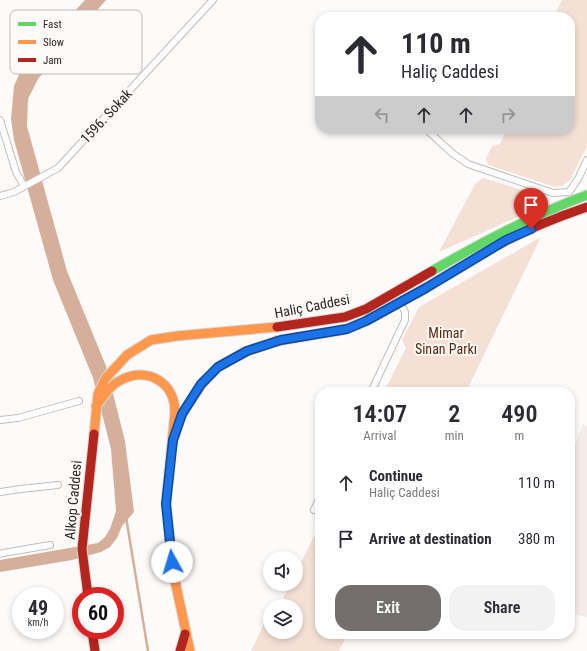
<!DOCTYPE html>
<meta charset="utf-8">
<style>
body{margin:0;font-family:"Roboto Condensed",sans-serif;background:#f2f2f3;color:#2b2b33;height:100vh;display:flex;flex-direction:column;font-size:15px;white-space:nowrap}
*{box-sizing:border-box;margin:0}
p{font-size:13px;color:#7c7c81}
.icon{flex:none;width:22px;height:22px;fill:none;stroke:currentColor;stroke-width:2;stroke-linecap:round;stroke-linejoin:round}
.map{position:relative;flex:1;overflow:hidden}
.details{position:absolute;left:315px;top:387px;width:260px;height:252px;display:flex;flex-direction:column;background:#fff;border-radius:16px;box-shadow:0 2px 6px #0003}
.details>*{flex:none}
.hud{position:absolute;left:315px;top:12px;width:260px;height:122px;border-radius:16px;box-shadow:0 2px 6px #0003;background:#fff;color:#2b2b33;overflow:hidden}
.tools{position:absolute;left:263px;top:551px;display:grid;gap:8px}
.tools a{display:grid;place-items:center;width:40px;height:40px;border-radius:50%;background:#fff;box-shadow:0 2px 6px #0003;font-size:20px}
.speed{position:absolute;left:12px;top:587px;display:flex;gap:8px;font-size:20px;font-weight:700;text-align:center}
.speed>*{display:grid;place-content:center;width:52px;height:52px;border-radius:50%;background:#fff;box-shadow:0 2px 6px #0003;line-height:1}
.speed small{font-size:10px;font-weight:400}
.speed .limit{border:6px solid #d22;background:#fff;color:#111}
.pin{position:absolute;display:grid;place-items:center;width:34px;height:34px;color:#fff;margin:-41px -17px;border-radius:50% 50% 50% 0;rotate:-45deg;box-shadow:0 0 4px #0007}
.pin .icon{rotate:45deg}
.me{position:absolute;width:44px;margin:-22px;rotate:354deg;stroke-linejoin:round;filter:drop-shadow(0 0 3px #0008)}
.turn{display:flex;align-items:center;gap:14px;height:84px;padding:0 20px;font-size:18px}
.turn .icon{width:52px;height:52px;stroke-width:2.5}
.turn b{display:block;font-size:28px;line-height:34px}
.lanes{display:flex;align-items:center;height:38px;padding:0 20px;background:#0003;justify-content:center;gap:20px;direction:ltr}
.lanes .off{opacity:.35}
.eta{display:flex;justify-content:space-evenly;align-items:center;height:68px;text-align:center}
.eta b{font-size:24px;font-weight:600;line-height:28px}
.cta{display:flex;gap:8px;margin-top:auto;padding:8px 20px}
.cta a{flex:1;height:46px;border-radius:16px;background:#746f6c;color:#fff;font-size:16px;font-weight:600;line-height:46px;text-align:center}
.cta a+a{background:#f2f2f3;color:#2b2b33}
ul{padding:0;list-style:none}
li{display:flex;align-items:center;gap:12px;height:56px;padding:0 20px}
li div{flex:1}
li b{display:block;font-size:15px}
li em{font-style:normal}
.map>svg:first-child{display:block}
.built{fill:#f6ece7}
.green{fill:#f5e0d5}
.water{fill:#d6af9a}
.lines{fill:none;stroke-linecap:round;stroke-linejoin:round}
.stream{stroke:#d6af9a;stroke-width:2.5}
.street-casing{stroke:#c1bdba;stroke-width:8}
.fast-casing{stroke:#d8d6d4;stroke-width:11}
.slow-casing{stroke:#d8d6d4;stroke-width:11}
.jam-casing{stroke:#d8d6d4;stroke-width:11}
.street{stroke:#fffefe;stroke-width:6}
.fast{stroke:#63d668;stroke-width:9}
.slow{stroke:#ff974d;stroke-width:9}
.jam{stroke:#b3261e;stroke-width:9}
.route-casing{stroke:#114b97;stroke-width:10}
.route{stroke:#1a73e8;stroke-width:7}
.labels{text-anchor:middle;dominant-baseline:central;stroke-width:4;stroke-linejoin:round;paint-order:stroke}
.street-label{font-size:14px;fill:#2a2320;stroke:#fefaf8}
.park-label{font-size:14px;fill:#5c2706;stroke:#fefaf8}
.key{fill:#fefaf8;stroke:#bebab7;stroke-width:1}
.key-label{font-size:11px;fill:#2a2320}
</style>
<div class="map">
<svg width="587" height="651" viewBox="0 0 587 651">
<rect width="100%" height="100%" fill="#fdfbf9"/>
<path class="built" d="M583,424L587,426V617L570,613V456Z"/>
<path class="green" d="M562,0H587V146L570,180L562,186L555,187L488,165L486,158L492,146L500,144L507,129H570V17H554Z
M483,178L548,198L549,203L439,252L475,184Z
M541,237L466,392H384L406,348L402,340L419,307Z
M320,510V634H348L339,651H251L270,611V632H296V606H272L273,604L282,601L290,584H296V573L317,530L315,520Z"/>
<path class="water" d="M85,0H106L38,79L28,99L27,126L67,271L106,366L125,441L134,512L122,526L117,538L110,547L101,552L72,560L0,572V560L98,543L105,537L110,529L116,511L111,449L93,378L53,280L14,140L11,119L14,86L22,68Z"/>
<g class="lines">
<path class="stream" d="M126,517L148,651"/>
<g class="street-casing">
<path id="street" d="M0,120L16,172L24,186
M426,129L452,153L468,164L553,193L569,192L578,179L587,160
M0,196L14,192L58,168L213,0
M371,392L405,320V312L400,302
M0,420L18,418L79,401
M0,492L21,489L58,485
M314,510L320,497
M0,554L3,553L50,545"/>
</g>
<g class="fast-casing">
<path id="fast" d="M432,271C482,242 533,215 587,195"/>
</g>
<g class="slow-casing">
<path id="slow" d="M277,341L347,329L366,321L426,288L486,252
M96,406C104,396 110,385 121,380C148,366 175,383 175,412L166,504L174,576L190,651
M94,434L98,394L105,379L127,355L151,340L177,336L277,327"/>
</g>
<g class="jam-casing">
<path id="jam" d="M486,252C517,233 552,219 587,207
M277,327L345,317L366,309L432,271
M173,440L182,414L201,385L218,367L247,351L277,341
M88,596L82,549L94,434
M92,630L95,651
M180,651L185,634"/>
</g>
<use href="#street" class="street"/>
<use href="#fast" class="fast"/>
<use href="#slow" class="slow"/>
<use href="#jam" class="jam"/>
</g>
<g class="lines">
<g class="route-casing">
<path id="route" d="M172,562L166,504L173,440L182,414L201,384L218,367L247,351L281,340L347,329L366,321L426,288L506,240L531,229"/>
</g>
<use href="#route" class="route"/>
</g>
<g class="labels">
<g class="street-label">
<text transform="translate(106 116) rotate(-47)">1596. Sokak</text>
<text transform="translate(312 306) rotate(-11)">Haliç Caddesi</text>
<text transform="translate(73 500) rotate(-85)">Alkop Caddesi</text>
</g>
<g class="park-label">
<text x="446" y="333">Mimar<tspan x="446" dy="16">Sinan Parkı</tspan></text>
</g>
</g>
<rect x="10" y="10" width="132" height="64" rx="6" class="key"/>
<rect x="18" y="22" width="18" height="4" fill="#63d668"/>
<rect x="18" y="40" width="18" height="4" fill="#ff974d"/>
<rect x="18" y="58" width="18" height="4" fill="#b3261e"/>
<g class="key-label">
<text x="43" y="28">Fast</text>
<text x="43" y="46">Slow</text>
<text x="43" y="64">Jam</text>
</g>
</svg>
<div class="tools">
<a><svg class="icon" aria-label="sound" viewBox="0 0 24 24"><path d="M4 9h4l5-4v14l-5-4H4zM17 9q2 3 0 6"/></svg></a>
<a><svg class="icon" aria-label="layers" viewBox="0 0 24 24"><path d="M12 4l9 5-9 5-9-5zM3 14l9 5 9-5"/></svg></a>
</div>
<div class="speed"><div>49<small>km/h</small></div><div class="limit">60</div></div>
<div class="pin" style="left:531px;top:229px;background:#d93025"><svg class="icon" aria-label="arrive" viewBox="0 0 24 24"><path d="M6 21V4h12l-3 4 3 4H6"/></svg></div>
<svg class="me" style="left:172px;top:562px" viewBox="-20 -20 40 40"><circle r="19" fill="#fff"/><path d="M0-13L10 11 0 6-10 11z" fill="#1a73e8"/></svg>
<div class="hud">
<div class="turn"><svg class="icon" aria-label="ahead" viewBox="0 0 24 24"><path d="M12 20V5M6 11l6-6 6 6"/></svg><div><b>110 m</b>Haliç Caddesi</div></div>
<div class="lanes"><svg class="icon off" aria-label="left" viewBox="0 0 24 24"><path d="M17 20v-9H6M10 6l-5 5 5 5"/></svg><svg class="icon" aria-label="ahead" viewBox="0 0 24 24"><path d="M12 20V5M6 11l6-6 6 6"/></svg><svg class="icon" aria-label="ahead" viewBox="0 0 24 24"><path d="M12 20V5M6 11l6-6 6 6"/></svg><svg class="icon off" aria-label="right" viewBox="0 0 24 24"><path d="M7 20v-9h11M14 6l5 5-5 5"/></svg></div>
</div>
<section class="details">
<div class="eta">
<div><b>14:07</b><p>Arrival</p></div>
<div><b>2</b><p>min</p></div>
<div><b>490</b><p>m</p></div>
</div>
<ul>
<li><svg class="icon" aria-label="ahead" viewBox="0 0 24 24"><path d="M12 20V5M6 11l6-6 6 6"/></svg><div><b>Continue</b><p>Haliç Caddesi</p></div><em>110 m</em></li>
<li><svg class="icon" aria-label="arrive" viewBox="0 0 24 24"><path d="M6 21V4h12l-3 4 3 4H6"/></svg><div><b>Arrive at destination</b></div><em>380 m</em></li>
</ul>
<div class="cta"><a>Exit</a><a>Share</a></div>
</section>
</div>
